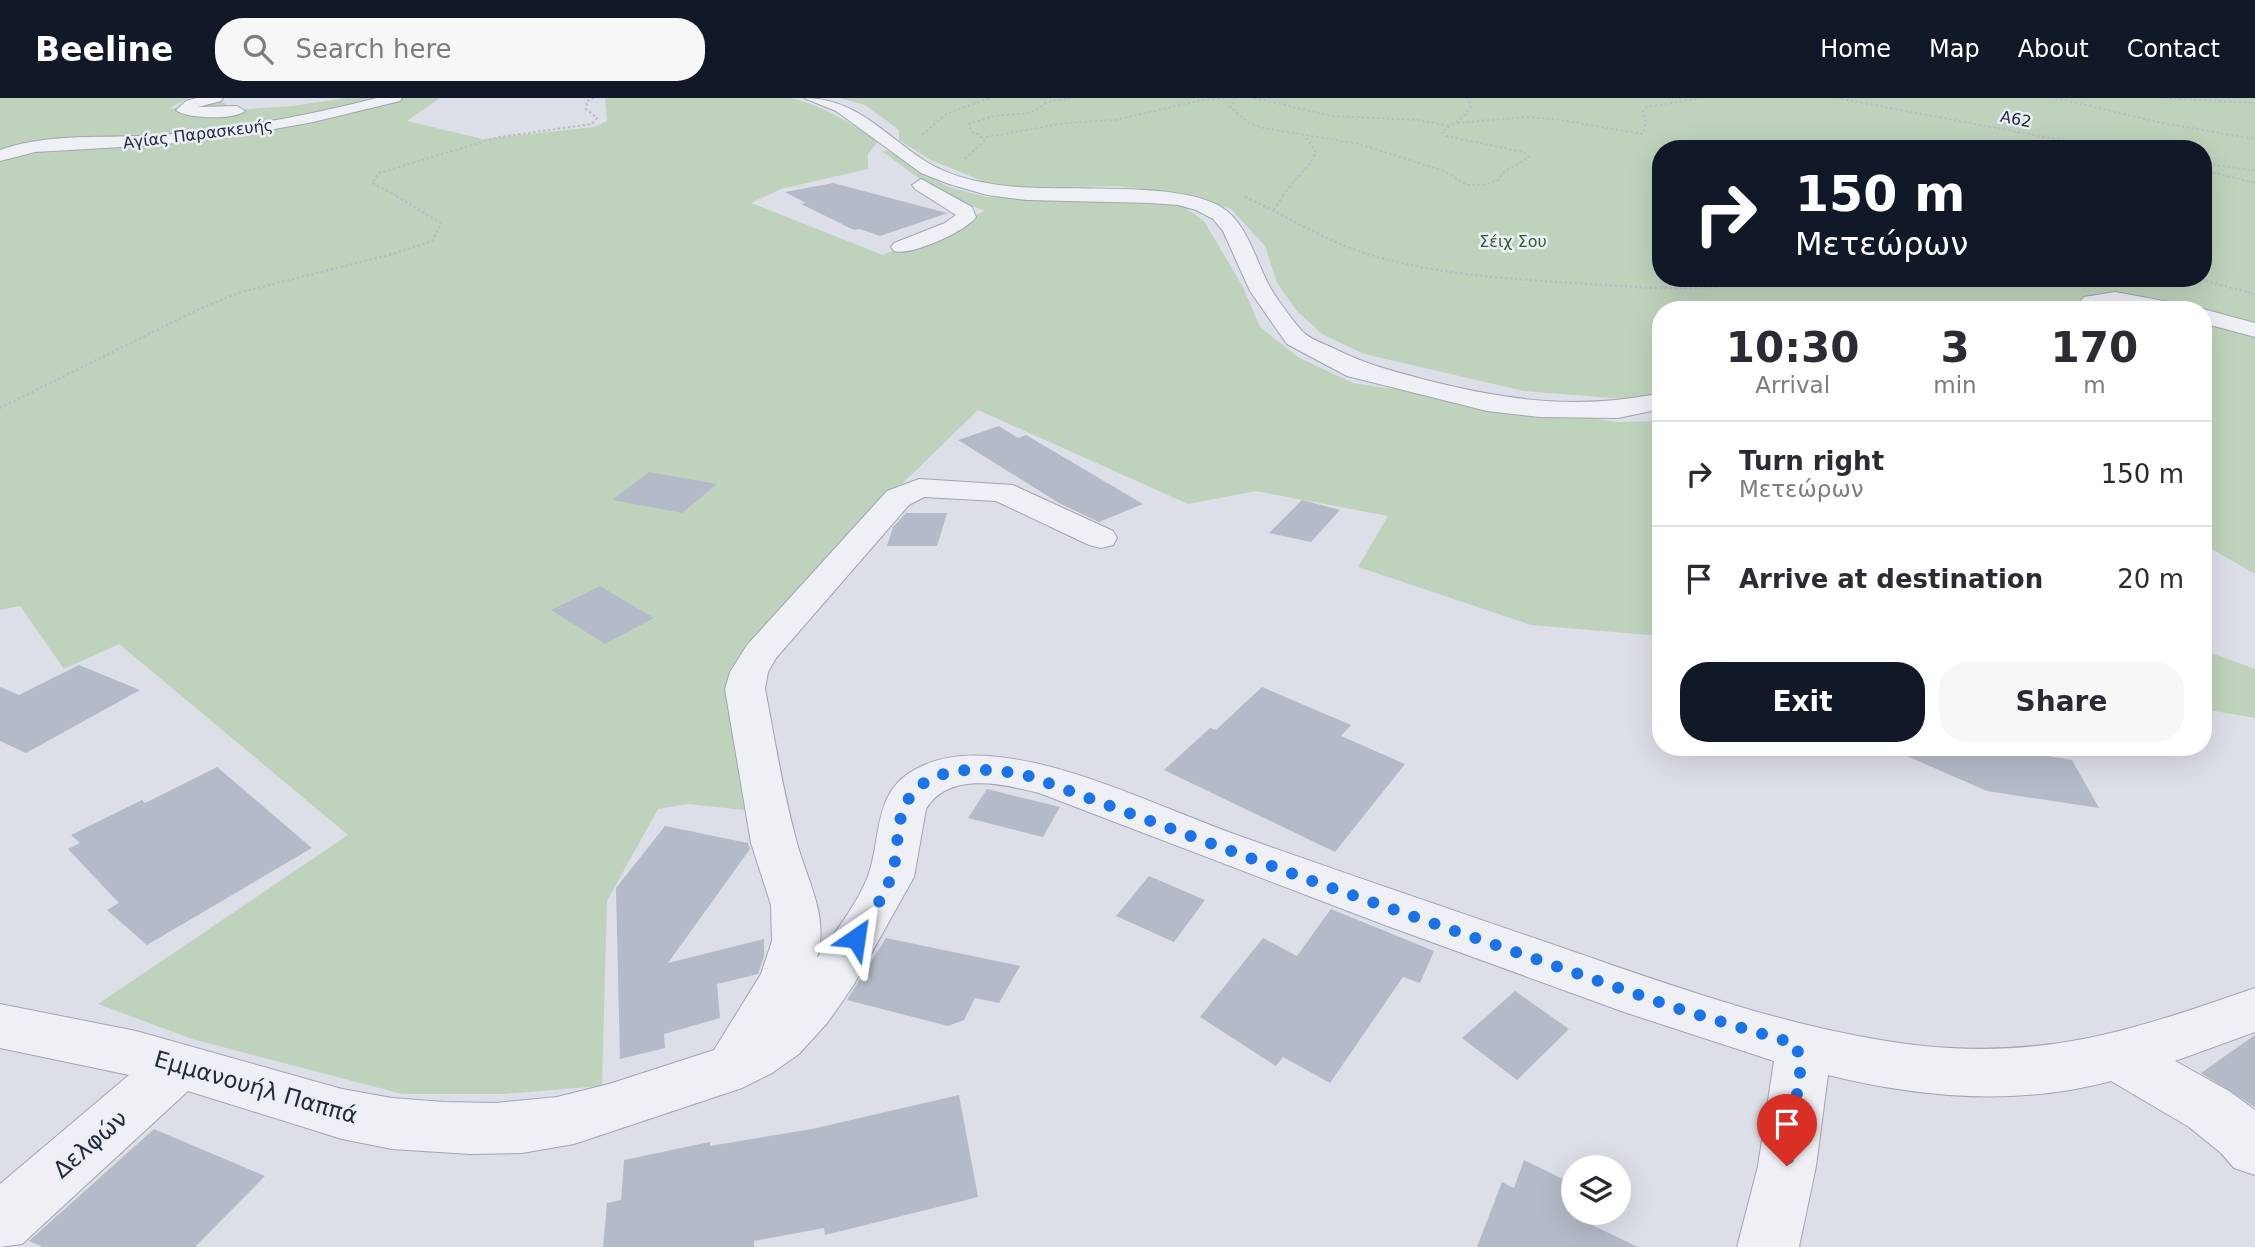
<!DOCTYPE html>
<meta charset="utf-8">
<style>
body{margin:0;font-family:"DejaVu Sans",sans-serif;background:#f7f7f7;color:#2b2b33;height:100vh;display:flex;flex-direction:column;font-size:26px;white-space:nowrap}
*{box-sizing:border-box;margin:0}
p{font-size:23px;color:#7c7c81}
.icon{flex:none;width:38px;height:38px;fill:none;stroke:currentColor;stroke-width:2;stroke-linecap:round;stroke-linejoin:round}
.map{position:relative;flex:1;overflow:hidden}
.details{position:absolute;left:1652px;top:203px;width:560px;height:455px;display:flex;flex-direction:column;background:#fff;border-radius:28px;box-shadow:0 7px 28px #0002}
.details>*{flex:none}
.hud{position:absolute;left:1652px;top:42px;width:560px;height:147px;border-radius:28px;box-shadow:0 7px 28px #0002;background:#111827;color:#fff;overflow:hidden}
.buttons{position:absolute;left:1561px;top:1057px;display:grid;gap:14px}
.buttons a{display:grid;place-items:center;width:70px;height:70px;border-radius:50%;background:#fff;box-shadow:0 7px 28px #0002;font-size:35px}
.pin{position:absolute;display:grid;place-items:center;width:60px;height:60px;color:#fff;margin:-72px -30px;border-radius:50% 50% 50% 0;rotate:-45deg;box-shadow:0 0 7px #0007}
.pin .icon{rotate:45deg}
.me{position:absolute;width:77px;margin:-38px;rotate:32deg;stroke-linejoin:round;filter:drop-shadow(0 0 5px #0008)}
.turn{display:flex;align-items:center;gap:24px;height:147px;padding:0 28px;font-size:32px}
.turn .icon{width:91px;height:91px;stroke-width:2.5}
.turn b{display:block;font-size:49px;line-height:60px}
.eta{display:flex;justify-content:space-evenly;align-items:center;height:119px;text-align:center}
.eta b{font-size:42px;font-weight:700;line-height:49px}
.action{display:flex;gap:14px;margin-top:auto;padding:14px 28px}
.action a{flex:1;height:80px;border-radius:28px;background:#111827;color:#fff;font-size:28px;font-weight:700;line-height:80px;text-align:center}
.action a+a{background:#f7f7f7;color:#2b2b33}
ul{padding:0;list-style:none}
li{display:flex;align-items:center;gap:21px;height:105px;padding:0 28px;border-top:2px solid #e1e1e2}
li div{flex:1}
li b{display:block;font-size:26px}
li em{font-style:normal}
header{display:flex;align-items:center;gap:42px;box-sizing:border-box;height:98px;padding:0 35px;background:#111827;color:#fff}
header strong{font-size:33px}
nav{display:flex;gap:38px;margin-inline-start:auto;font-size:24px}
.search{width:490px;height:63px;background:#f7f7f7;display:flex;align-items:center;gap:18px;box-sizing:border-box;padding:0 24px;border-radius:28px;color:#7c7c81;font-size:26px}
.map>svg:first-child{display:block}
.green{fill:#bfd3bc;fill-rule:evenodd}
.building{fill:#b5bac8}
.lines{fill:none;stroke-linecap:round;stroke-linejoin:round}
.minor-casing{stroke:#a1a5b2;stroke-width:2}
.path-far1{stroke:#babdc7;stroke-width:2;stroke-dasharray:2.5 2.5;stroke-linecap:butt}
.path{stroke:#babdc7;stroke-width:2.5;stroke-dasharray:2.5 2.5;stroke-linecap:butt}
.minor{fill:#eff0f6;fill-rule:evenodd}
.route{stroke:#1a73e8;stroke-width:12;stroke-dasharray:0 21.6}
.labels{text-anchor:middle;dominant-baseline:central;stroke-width:5;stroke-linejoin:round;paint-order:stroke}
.far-street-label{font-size:16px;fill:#242b40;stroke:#ebeef5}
.far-park-label{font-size:16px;fill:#335d30;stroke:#ebeef5}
.near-street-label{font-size:23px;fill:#242b40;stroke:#ebeef5}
</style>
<header>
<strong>Beeline</strong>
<div class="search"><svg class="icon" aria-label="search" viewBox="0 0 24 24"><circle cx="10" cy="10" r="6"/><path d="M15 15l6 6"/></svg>Search here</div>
<nav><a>Home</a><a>Map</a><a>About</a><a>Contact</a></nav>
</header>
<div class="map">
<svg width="2255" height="1149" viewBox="0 0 2255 1149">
<rect width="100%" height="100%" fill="#dcdfe8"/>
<path class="green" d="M0,0H189L168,11L220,1L232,12L292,8L346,0H440L407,23L483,41L594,29L607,23L605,1L608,0H790C823,7 850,25 878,43L868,56V71L781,91L751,105L883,157L985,113L934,92L882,53L887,52L946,88L986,99L1135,103L1184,108L1204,123L1243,189L1260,229L1298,259L1353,285L1618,324L1661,323V538L1531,527L1358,469L1388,418L1256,393L1188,406L978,312L901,387L731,572L762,714L688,706L658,711L607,803L602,988L505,996H402L192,941L98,906L348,737L119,546L64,571L20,508L0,512Z
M840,0H2255V476L2203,446V212H1661V304L1524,293L1364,256L1322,236L1297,213L1277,185L1265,148L1231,111L1179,96L1118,88L1030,90L985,84L931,62L899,42V32L865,7ZM1661,51H2203V180H1661Z
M2203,552L2255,571V620L2203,611Z"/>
<path class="building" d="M833,85L947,115H948L880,138L860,131L854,132L801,106L806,105L785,94Z
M999,328L1018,340L1026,337L1143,406L1099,424L1059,405L958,342Z
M649,374L717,386L682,415L612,402Z
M1302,402L1340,412L1311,444L1269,435Z
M906,415H947L937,448H887L893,429Z
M600,488L654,520L605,546L551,512Z
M79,567L140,592L26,655L0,643V589L19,597Z
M1262,589L1351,627L1341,638L1405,666L1335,754L1164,672L1210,630L1216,632Z
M1886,649H1991L2072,662L2099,710L1987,693Z
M217,669L312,750L147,847L107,812L119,805L68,751L80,745L71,737L142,702L145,705Z
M987,691L1060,709L1043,739L968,720Z
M665,728L748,745L750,751L668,865L764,841V858L758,876L717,886L720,920L664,936L665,950L620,961L616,790Z
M1149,778L1205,802L1174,844L1116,818Z
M1331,811L1434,853L1420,885L1403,879L1330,985L1283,959L1276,968L1200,919L1263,840L1297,858Z
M886,840L1020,868L999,905L975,900L964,922L948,928L847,902Z
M1515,893L1569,931L1517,982L1462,940Z
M2255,937V1009L2201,975Z
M959,997L978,1099L825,1137L824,1130L754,1143V1149H603L607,1105L621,1102L624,1062L710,1044V1048L812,1031Z
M154,1031L265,1078L195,1149H43L29,1143Z
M1524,1062L1573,1086V1118L1638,1149H1477L1502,1084L1514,1090Z"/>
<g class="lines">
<g class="minor-casing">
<path id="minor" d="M197,0H223L221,3L198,9L237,8L245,13C235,22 186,21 176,12L186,3Z
M377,0H402L400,3L313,24L230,39L157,47L35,54L0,63V52C50,34 108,41 160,37C233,32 306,18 377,0Z
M804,0C859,0 887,41 932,67C948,76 969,82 987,85C1047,98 1184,78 1227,113C1250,132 1257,167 1271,191C1280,205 1292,222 1303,234C1311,242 1325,246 1335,251C1366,267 1397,274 1430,283C1510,303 1580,312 1661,295V311L1618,320L1539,319L1487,313L1347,278L1287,246L1250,193L1223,133L1213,121L1196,112L1178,107L1150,105L1027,102L987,97L949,86L921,75L836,13Z
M921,81L972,109L976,119C965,134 911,158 894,153L891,149L894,145L945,125L956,117L915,91L912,87Z
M2115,194L2175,205L2183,207L2187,212L2105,209L2106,212H2082L2080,204L2084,199Z
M2203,211L2255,225V239L2203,225V212H2199Z
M919,381L1013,387L1113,433L1117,440L1113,447L1101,450L1089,447L996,403L924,399L909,407L776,560L768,574L765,591C775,642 783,695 797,745C808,785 829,818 817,860C834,835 857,807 868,778C882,740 872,694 916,671C952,651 997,657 1035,665C1101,680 1169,712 1234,736C1343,775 1453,812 1563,850C1678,890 1794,932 1915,947C2046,962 2134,932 2255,890V934L2175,963L2229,993L2255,1012V1077L2234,1070L2221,1055L2189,1029L2111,983C2019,1008 1920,1000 1828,977L1816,1068L1799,1149H1737L1758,1068L1774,963L1624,914L1382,826L1039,695C1003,686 949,673 926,711L914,779L853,888L828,924L799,956L772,975L742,990L574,1046L522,1055L470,1056L392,1051L342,1041L188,993L22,1146L0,1149V1086L129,977L0,950V906L136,933L342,991L392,1000L444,1004L496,1005L557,999L609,986L714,952L761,876L772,843L771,807L751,745L725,591L730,574L747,547L887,393Z"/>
</g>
<path class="path-far1" d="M1233,0L1235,2L1230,9L1249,25L1264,30L1359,46L1444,73L1467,87H1485L1498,82L1504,74L1529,59L1524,54L1446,38L1442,34L1464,18L1471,8L1467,0
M1254,0L1332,18L1418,22L1449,28
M1836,0L2109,51
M2055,0L2162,25L2255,41
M2164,0L2255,5
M1457,25L1525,19L1555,21L1643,36L1646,24L1643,13L1647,9L1701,0
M922,37L946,16L990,0
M981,40L1066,25L1115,22L1203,2L1225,0
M965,61L984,43L978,36L971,34L969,26L994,18L1030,15L1048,4L1072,0
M2203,65L2255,73
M2203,72L2255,85
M397,98L372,85L379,75L499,39L592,26L597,20L586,11L587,3L594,0
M1283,98C1293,81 1310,70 1316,54L1305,38"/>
<path class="path" d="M1245,99C1287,118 1327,144 1371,157C1442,178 1515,181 1588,186C1649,190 1708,195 1768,180
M1274,112L1284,96
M2196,180L2255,196
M0,310L199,211L241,194L389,157L432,143L441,125L393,96"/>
<use href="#minor" class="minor"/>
</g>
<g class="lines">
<path class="route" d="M856,840C868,821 883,801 891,779C899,757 895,732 904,710C923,663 988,669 1029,678L1326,788L1682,912L1796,946L1801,967L1787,1068"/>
</g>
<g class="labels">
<g class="far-street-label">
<text transform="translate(2016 21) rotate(11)">Α62</text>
<text transform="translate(198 36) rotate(-7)">Αγίας Παρασκευής</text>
</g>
<g class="far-park-label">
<text x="1513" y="143">Σέιχ Σου</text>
</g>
<g class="near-street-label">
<text transform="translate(256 989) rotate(16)">Εμμανουήλ Παππά</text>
<text transform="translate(90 1046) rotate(-41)">Δελφών</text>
</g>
</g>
</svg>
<div class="buttons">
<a><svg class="icon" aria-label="layers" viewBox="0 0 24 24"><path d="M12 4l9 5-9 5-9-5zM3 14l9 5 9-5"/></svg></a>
</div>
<div class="pin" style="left:1787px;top:1068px;background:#d93025"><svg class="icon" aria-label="arrive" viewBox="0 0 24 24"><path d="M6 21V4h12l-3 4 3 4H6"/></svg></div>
<svg class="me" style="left:856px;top:840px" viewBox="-20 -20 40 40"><path d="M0-17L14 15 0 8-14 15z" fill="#1a73e8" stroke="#fff" stroke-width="4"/></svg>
<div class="hud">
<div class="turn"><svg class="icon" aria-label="right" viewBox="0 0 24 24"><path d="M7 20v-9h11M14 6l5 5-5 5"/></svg><div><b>150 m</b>Μετεώρων</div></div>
</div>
<section class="details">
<div class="eta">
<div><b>10:30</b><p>Arrival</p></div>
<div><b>3</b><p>min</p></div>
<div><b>170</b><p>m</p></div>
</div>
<ul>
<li><svg class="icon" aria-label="right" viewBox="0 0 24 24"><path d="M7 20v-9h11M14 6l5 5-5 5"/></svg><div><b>Turn right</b><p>Μετεώρων</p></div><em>150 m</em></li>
<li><svg class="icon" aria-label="arrive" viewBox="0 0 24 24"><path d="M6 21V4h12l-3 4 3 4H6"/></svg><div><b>Arrive at destination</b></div><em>20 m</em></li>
</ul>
<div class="action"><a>Exit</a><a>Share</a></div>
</section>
</div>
